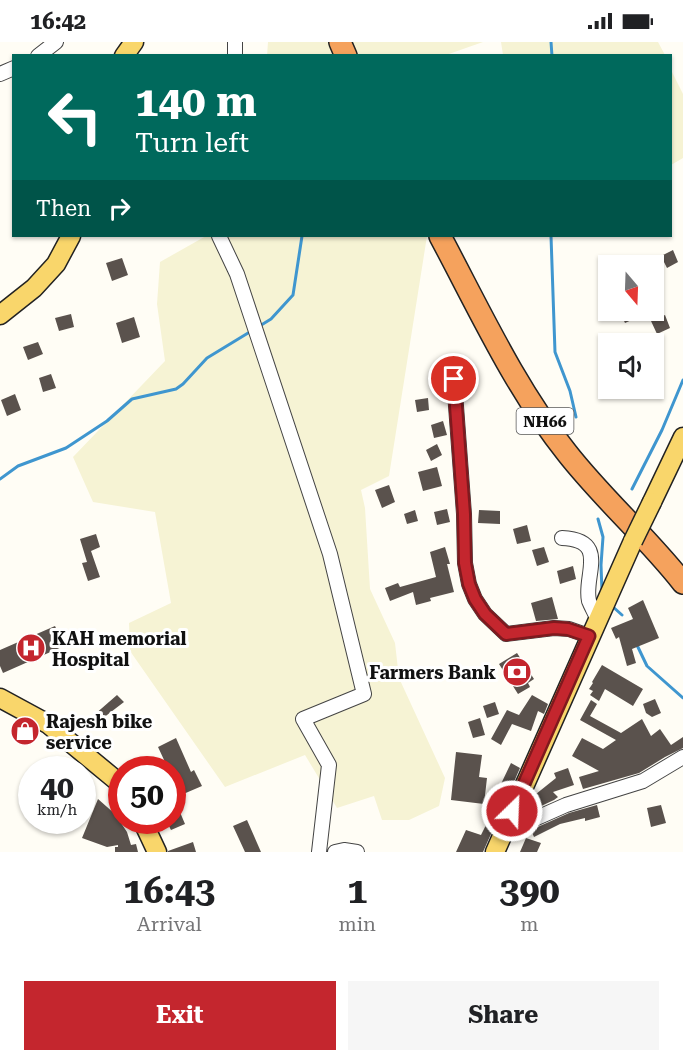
<!DOCTYPE html>
<style>
body{margin:0;font-family:"Roboto Serif",serif;background:#f6f6f6;color:#202124;height:100vh;display:flex;flex-direction:column;font-size:22px;white-space:nowrap}
*{box-sizing:border-box;margin:0}
p{font-size:20px;color:#757577}
.icon{flex:none;width:33px;height:33px;fill:none;stroke:currentColor;stroke-width:2;stroke-linecap:round;stroke-linejoin:round}
.map{position:relative;height:810px;overflow:hidden}
.sheet{display:flex;flex-direction:column;background:#fff;flex:1}
.sheet>*{flex:none}
.top-card{position:absolute;left:12px;top:12px;width:660px;height:183px;border-radius:0px;box-shadow:0 2px 4px #0004;background:#00695c;color:#fff;overflow:hidden}
.needle{width:39px;rotate:161deg}
.fabs{position:absolute;left:598px;top:213px;display:grid;gap:12px}
.fabs a{display:grid;place-items:center;width:66px;height:66px;border-radius:0px;background:#fff;box-shadow:0 2px 4px #0004;font-size:30px}
.speed{position:absolute;left:18px;top:714px;display:flex;gap:12px;font-size:30px;font-weight:700;text-align:center}
.speed>*{display:grid;place-content:center;width:78px;height:78px;border-radius:50%;background:#fff;box-shadow:0 2px 4px #0004;line-height:1}
.speed small{font-size:15px;font-weight:400}
.speed .limit{border:9px solid #d22;background:#fff;color:#111}
.pin{position:absolute;display:grid;place-items:center;width:51px;height:51px;color:#fff;margin:-26px;border:3px solid #fff;border-radius:50%;box-shadow:0 2px 6px #0007}
.me{position:absolute;width:66px;margin:-33px;rotate:24deg;stroke-linejoin:round;filter:drop-shadow(0 0 4px #0008)}
.turn{display:flex;align-items:center;gap:21px;height:126px;padding:0 24px;font-size:27px}
.turn .icon{width:78px;height:78px;stroke-width:2.5}
.turn b{display:block;font-size:42px;line-height:51px}
.then{display:flex;align-items:center;height:57px;padding:0 24px;background:#0003;gap:12px;font-size:22px}
.eta{display:flex;justify-content:space-evenly;align-items:center;height:102px;text-align:center}
.eta b{font-size:36px;font-weight:700;line-height:42px}
.action{display:flex;gap:12px;margin-top:auto;padding:12px 24px}
.action a{flex:1;height:69px;border-radius:0px;background:#c4262e;color:#fff;font-size:24px;font-weight:700;line-height:69px;text-align:center}
.action a+a{background:#f6f6f6;color:#202124}
.status{display:flex;justify-content:space-between;align-items:center;height:42px;padding:0 30px;background:#fff;direction:ltr}
.status svg{height:16px;fill:currentColor}
.map>svg:first-child{display:block}
.farmland{fill:#f6f3d4}
.lines{fill:none;stroke-linecap:round;stroke-linejoin:round}
.stream{stroke:#3f96cf;stroke-width:3}
.building{fill:#5a524d}
.minor-casing{stroke:#444;stroke-width:16}
.major-casing{stroke:#222;stroke-width:21}
.highway-casing{stroke:#222;stroke-width:24}
.minor{stroke:#fff;stroke-width:14}
.major{stroke:#f9d66b;stroke-width:18}
.highway{stroke:#f5a25d;stroke-width:21}
.major-bridge-casing{stroke:#222;stroke-width:21;stroke-linecap:butt}
.major-bridge{stroke:#f9d66b;stroke-width:18}
.route-casing{stroke:#7f191e;stroke-width:15}
.route{stroke:#c4262e;stroke-width:10}
.labels{text-anchor:middle;dominant-baseline:central;stroke-width:6;stroke-linejoin:round;paint-order:stroke}
.shield{fill:#fff;stroke:#585858;stroke-width:1.5}
.shield-label{font-size:16px;font-weight:bold;fill:#111}
.poi-label{font-size:18px;font-weight:bold;fill:#111;stroke:#fff;text-anchor:start}
</style>
<div class="status"><b>16:42</b><svg viewBox="0 0 49 12"><path d="M0 12V9h3v3zM5 12V6h3v6zM10 12V3h3v9zM15 12V0h3v12zM26 1h20v11H26zM47 4h2v5h-2z"/></svg></div>
<div class="map">
<svg width="683" height="810" viewBox="0 0 683 810">
<rect width="100%" height="100%" fill="#fffdf5"/>
<path class="farmland" d="M268,0H483L446,13L267,14Z
M501,0H658L665,13H503Z
M670,26L683,52V116L671,123Z
M206,194H427L389,434L361,448L365,466L370,547L395,601L399,636L445,736L439,764L409,778H382L374,754L337,766L305,713L225,745L130,609L129,581L171,561L155,470L93,460L73,415L165,319L157,262L160,220Z"/>
<g class="lines">
<path class="stream" d="M551,0L552,14
M551,194L555,310L570,349L576,375
M258,285L271,277L293,253L302,194
M0,437L18,424L66,406L107,379L132,357L176,347L183,342L207,316L253,288
M632,447L662,388L683,338
M598,477L603,495L601,523L602,550
M612,564L622,573
M636,601L647,624L683,656"/>
</g>
<path class="building" d="M673,208L678,220L667,226L661,214Z
M122,216L128,233L112,239L106,221Z
M628,268H633L636,276L625,281L621,272Z
M71,272L74,285L59,289L55,276Z
M665,273L670,286L657,292L651,279Z
M134,275L140,295L122,301L116,281Z
M38,300L43,312L28,318L23,305Z
M51,332L56,346L43,350L39,336Z
M15,352L21,368L7,374L1,358Z
M428,356L429,368L417,370L415,358Z
M443,379L447,393L434,396L431,383Z
M437,402L442,413L431,419L426,408Z
M437,425L442,444L423,449L418,430Z
M389,443L395,460L382,466L375,448Z
M447,467L450,480L437,483L434,470Z
M415,468L418,479L407,482L404,472Z
M479,468L500,469V482L478,481Z
M527,483L531,499L517,502L513,487Z
M96,492L100,505L91,509L100,535L88,539L82,521L87,520L80,497Z
M445,505L450,522H447L454,550L430,556L431,559L416,563L413,550L390,559L385,546L398,541L400,545L436,535L430,510Z
M544,505L549,520L537,524L532,508Z
M573,524L576,537L560,542L557,529Z
M552,555L558,577L536,579L531,561Z
M643,558L659,596L632,607L636,621L627,624L619,595L616,597L611,586L633,577L628,566Z
M55,584L64,604L3,631L0,624V608Z
M517,611L534,637L528,641L530,645L518,652L499,622Z
M602,623L643,647L633,664L605,647L599,659L590,653L593,649L589,647L593,641L592,640Z
M117,653L124,660L90,686L86,680Z
M532,653L548,662L544,672L538,669L531,689L512,682L501,703L491,697L507,668L519,673Z
M655,657L661,671L652,675L646,671L643,662Z
M591,658L597,662L590,674L621,691L642,677L651,694L660,687L671,703L683,695V706L665,715L639,731L583,747L579,735L599,729L572,714L582,696L603,707L616,698L580,678Z
M495,660L499,672L487,676L483,664Z
M480,676L485,693L473,696L468,680Z
M24,682L32,686L22,699L16,696Z
M176,696L191,730L194,728L202,744L174,756L185,782L171,788L166,778H172V728L148,727L165,720L158,705Z
M456,710L482,713L479,735L487,736L484,762L451,758Z
M511,721L520,726L483,810H456L466,788L481,793L496,763H491Z
M568,726L574,743L553,750L558,755L554,758L524,772L531,756L556,736L554,731Z
M98,757L115,772L127,790L131,803L136,802L138,810H115V805H118V803L107,805L82,796Z
M597,763L600,775L585,779V776L560,782L534,795L531,788L569,771Z
M661,763L666,781L651,785L647,766Z
M247,778L261,810H245L233,784Z
M526,796L541,801L537,810H520Z
M193,800L196,810H168V809Z"/>
<g class="lines">
<g class="minor-casing">
<path id="minor" d="M38,14L56,0
M235,14V0
M0,32L14,26
M219,194L237,232L330,512L364,652L303,677L329,723L319,810
M454,337L464,472L465,521L469,542L475,557L485,572L506,592L554,586L569,587L589,594
M562,496C610,498 583,534 589,559C591,564 595,571 597,576
M503,791L566,763L643,739L683,715
M335,810L344,808L357,810"/>
</g>
<g class="major-casing">
<path id="major" d="M124,14L134,0
M0,273L34,246L56,222L71,194
M652,460L683,395
M0,656L48,682L117,739L122,746
M142,778L157,810
M495,810L633,499"/>
</g>
<g class="highway-casing">
<path id="highway" d="M340,0L346,14
M440,194C479,267 515,346 567,411C603,457 647,495 683,541"/>
</g>
<use href="#minor" class="minor"/>
<use href="#major" class="major"/>
<use href="#highway" class="highway"/>
<g class="major-bridge-casing">
<path id="major-bridge" d="M633,499L652,460"/>
</g>
<use href="#major-bridge" class="major-bridge"/>
</g>
<g class="lines">
<g class="route-casing">
<path id="route" d="M454,337L464,472L465,521L469,542L475,557L485,572L506,592L554,586L568,587L589,594L512,769"/>
</g>
<use href="#route" class="route"/>
</g>
<defs>
<g id="hospital-disc" transform="scale(1.5)"><circle r="9.5" fill="#c4262e" stroke="#fff"/><path d="M-5-5h3v3.5h4V-5h3V5h-3V1.5h-4V5h-3Z" fill="#fff"/></g>
<g id="bank-disc" transform="scale(1.5)"><circle r="9.5" fill="#c4262e" stroke="#fff"/><path d="M-6-4H6V4H-6ZM0-2.3a2.3 2.3 0 1 0 0 4.6a2.3 2.3 0 1 0 0-4.6Z" fill="#fff"/></g>
<g id="shop-disc" transform="scale(1.5)"><circle r="9.5" fill="#c4262e" stroke="#fff"/><path d="M-5-2.5h2.3a2.7 3.5 0 0 1 5.4 0H5L5.5 6h-11ZM-1.5-2.5h3a1.5 2.3 0 0 0-3 0Z" fill="#fff"/></g>
</defs>
<g fill-rule="evenodd">
<use href="#hospital-disc" x="31" y="606"/>
<use href="#bank-disc" x="517" y="630"/>
<use href="#shop-disc" x="25" y="689"/>
</g>
<g class="labels">
<rect class="shield" x="516.5" y="366" width="57" height="26" rx="4.5"/>
<g class="shield-label">
<text x="545" y="379">NH66</text>
</g>
<g class="poi-label">
<text x="52" y="596">KAH memorial<tspan x="52" dy="21">Hospital</tspan></text>
<text x="496" y="630" text-anchor="end">Farmers Bank</text>
<text x="46" y="679">Rajesh bike<tspan x="46" dy="21">service</tspan></text>
</g>
</g>
</svg>
<div class="fabs">
<a><svg class="needle" viewBox="-14 -14 28 28"><path d="M0-13l5 13h-10z" fill="#e53935"/><path d="M0 13l5-13h-10z" fill="#757577"/></svg></a>
<a><svg class="icon" aria-label="sound" viewBox="0 0 24 24"><path d="M4 9h4l5-4v14l-5-4H4zM17 9q2 3 0 6"/></svg></a>
</div>
<div class="speed"><div>40<small>km/h</small></div><div class="limit">50</div></div>
<div class="pin" style="left:454px;top:337px;background:#d93025"><svg class="icon" aria-label="arrive" viewBox="0 0 24 24"><path d="M6 21V4h12l-3 4 3 4H6"/></svg></div>
<svg class="me" style="left:512px;top:769px" viewBox="-20 -20 40 40"><circle r="17" fill="#c4262e" stroke="#fff" stroke-width="3"/><path d="M0-11L8 9 0 5-8 9z" fill="#fff"/></svg>
<div class="top-card">
<div class="turn"><svg class="icon" aria-label="left" viewBox="0 0 24 24"><path d="M17 20v-9H6M10 6l-5 5 5 5"/></svg><div><b>140 m</b>Turn left</div></div>
<div class="then">Then<svg class="icon" aria-label="right" viewBox="0 0 24 24"><path d="M7 20v-9h11M14 6l5 5-5 5"/></svg></div>
</div>
</div>
<section class="sheet">
<div class="eta">
<div><b>16:43</b><p>Arrival</p></div>
<div><b>1</b><p>min</p></div>
<div><b>390</b><p>m</p></div>
</div>
<div class="action"><a>Exit</a><a>Share</a></div>
</section>
